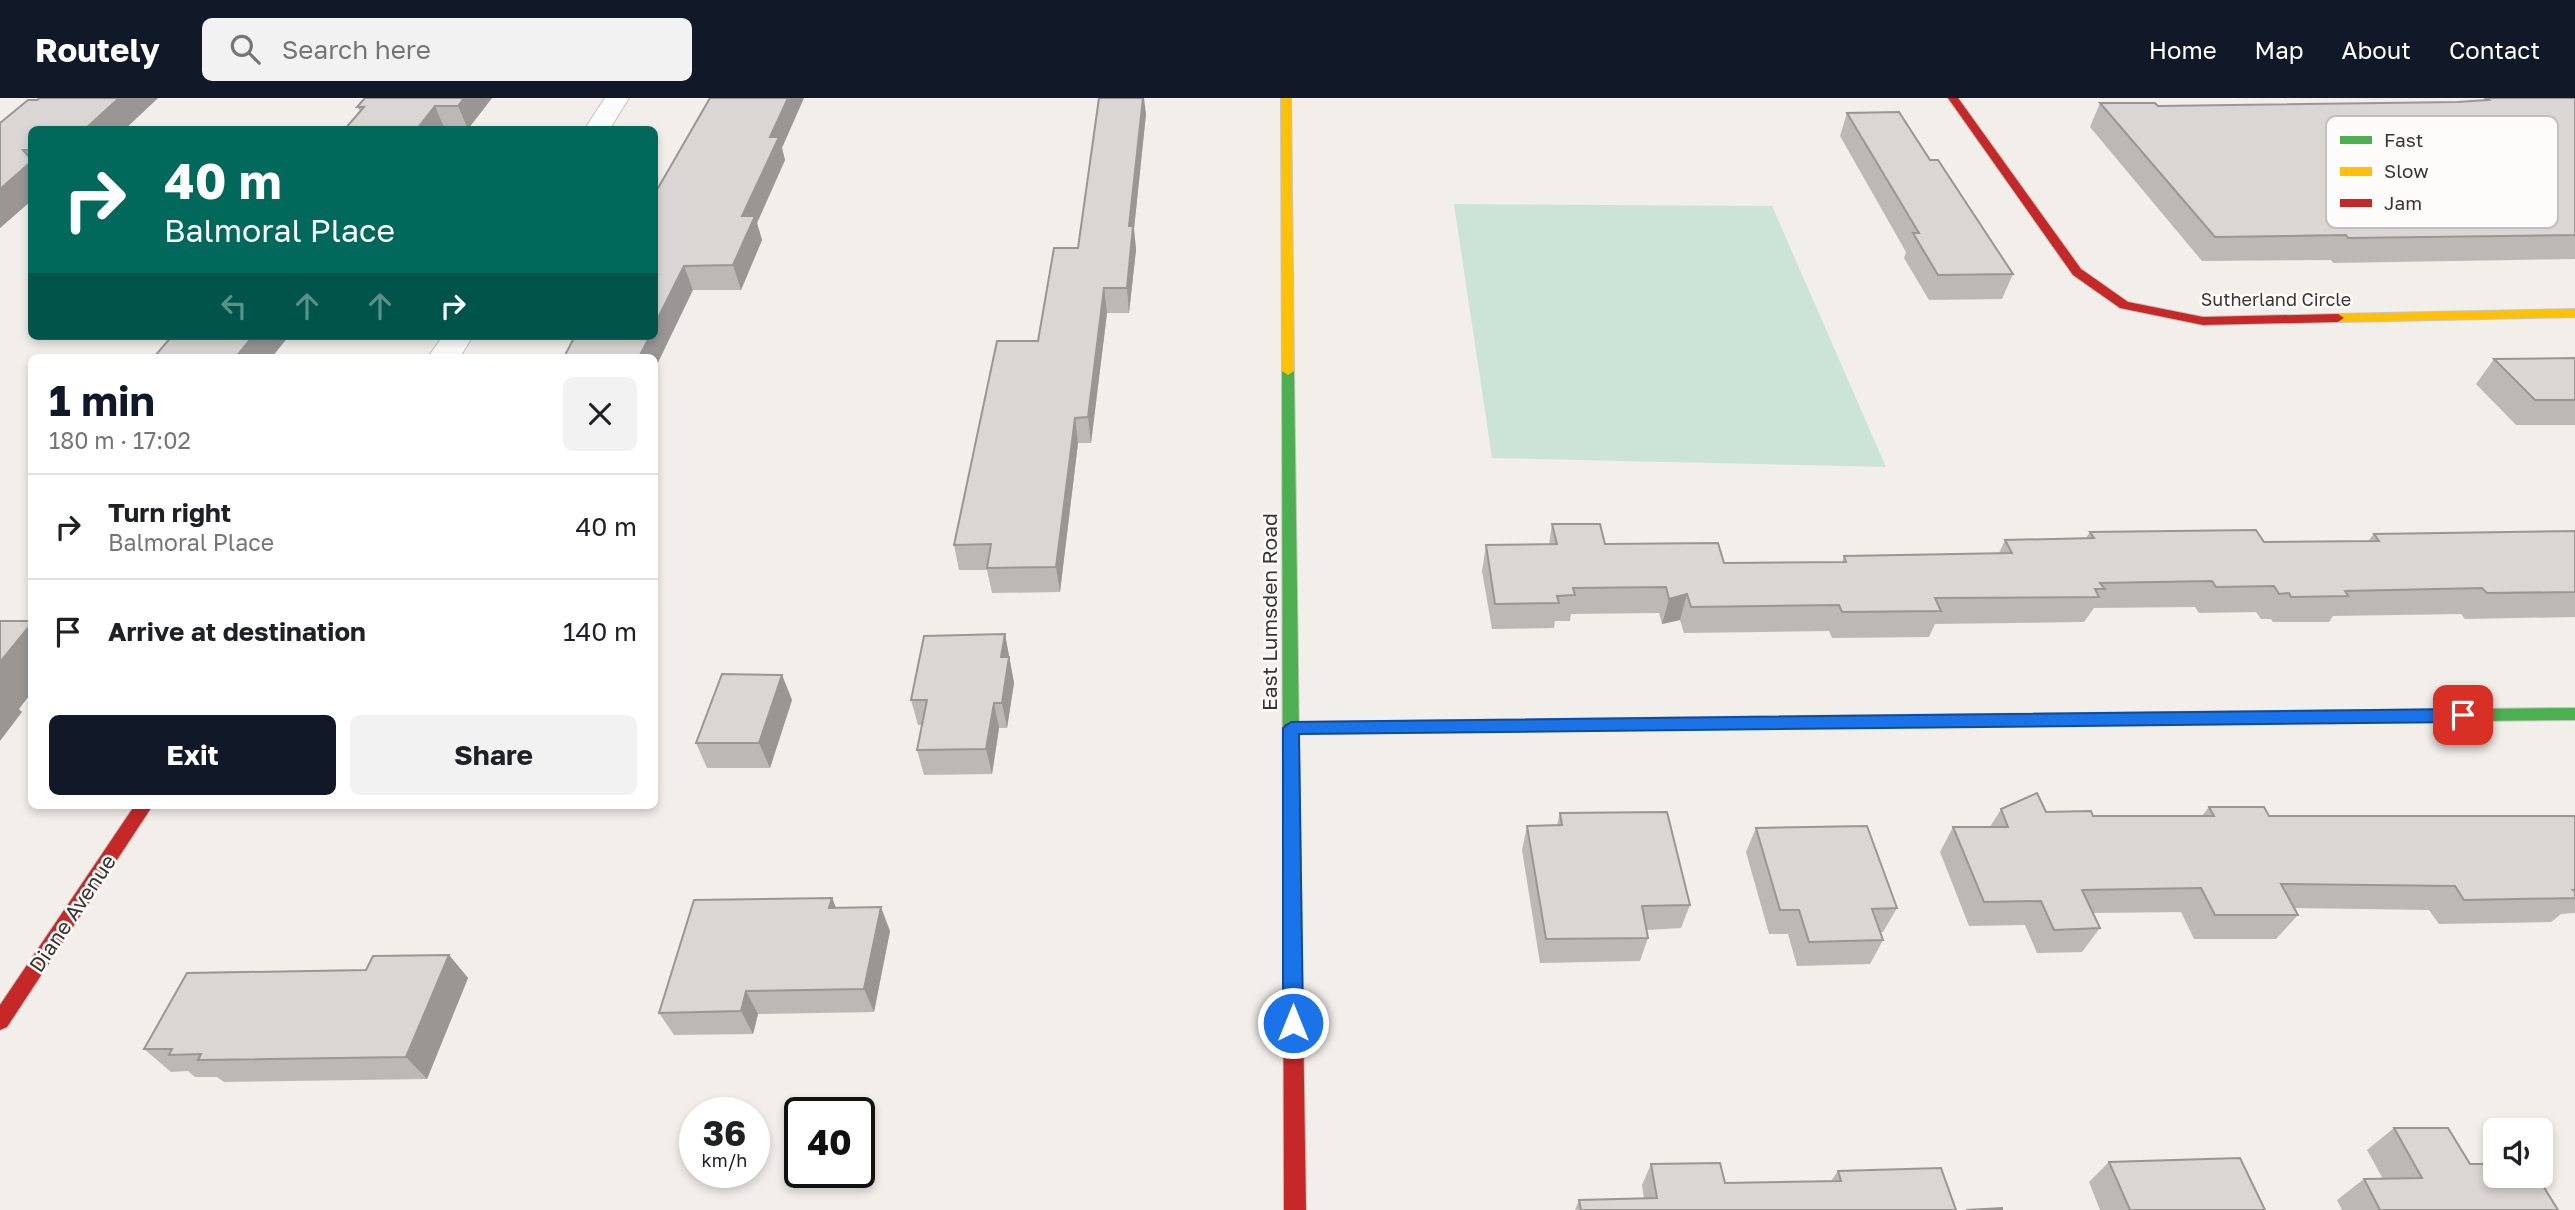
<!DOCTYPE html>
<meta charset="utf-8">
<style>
body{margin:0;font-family:"Golos Text",sans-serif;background:#f2f2f2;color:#202124;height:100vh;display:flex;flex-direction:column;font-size:26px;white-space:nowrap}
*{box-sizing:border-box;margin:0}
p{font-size:23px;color:#757577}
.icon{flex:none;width:38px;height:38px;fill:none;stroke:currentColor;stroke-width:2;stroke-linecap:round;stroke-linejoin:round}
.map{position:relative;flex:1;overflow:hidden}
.details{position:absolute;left:28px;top:256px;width:630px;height:455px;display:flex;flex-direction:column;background:#fff;border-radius:10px;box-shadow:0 4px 10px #0003}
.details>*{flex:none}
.hud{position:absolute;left:28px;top:28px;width:630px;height:214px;border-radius:10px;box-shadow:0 4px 10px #0003;background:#00695c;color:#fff;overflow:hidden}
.controls{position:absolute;left:2483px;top:1020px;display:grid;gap:14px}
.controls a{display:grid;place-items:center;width:70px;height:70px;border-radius:10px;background:#fff;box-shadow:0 4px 10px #0003;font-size:35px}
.speed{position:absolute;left:679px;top:999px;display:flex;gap:14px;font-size:35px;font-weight:700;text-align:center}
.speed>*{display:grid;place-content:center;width:91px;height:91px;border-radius:50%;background:#fff;box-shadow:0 4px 10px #0003;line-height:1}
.speed small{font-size:18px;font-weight:400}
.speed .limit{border:4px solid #111;border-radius:10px;background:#fff;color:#111}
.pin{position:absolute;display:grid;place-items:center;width:60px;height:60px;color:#fff;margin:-30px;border-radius:14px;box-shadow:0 4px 10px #0006}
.me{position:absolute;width:77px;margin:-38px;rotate:0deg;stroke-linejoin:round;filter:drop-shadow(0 0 5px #0008)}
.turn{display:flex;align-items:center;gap:24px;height:147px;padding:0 21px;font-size:32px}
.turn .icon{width:91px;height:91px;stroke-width:2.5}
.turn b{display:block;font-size:49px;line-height:60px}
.lanes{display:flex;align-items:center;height:66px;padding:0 21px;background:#0003;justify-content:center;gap:35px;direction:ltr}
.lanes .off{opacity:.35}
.round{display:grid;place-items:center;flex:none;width:74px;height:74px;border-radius:10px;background:#f2f2f2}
.overview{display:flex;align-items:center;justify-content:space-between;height:119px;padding:0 21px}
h1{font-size:42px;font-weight:700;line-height:52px;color:#111827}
.cta{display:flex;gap:14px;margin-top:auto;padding:14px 21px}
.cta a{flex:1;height:80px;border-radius:10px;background:#111827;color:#fff;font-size:28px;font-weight:700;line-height:80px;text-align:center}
.cta a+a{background:#f2f2f2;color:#202124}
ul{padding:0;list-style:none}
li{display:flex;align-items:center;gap:21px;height:105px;padding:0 21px;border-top:2px solid #e0e0e0}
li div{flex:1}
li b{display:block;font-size:26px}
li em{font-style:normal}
header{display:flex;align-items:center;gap:42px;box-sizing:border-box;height:98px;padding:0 35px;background:#111827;color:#fff}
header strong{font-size:33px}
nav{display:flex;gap:38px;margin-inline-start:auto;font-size:24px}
.search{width:490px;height:63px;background:#f2f2f2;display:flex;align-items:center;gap:18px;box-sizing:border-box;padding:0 24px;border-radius:10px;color:#757577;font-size:26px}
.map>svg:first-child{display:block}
.green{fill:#cce4d5}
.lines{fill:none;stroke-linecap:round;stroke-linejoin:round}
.street-casing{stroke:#c5c2bf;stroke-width:2}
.fast-casing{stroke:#c5c2bf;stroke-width:2}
.slow-casing{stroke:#c5c2bf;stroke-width:2}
.jam-casing{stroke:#c5c2bf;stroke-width:2}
.street{fill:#fdfcfc;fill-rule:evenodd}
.fast{fill:#4caf50;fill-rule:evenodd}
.slow{fill:#ffc107;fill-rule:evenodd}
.jam{fill:#c62828;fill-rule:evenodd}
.wall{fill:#bbb8b6}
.shaded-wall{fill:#999694}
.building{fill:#dad6d4;stroke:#999694;stroke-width:2}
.route{fill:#1a73e8;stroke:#114b97;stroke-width:2}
.labels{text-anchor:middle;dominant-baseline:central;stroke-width:5;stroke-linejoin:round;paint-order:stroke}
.far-street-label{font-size:18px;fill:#373431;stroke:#fefcfa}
.street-label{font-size:21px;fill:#373431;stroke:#fefcfa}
.key{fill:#fefcfa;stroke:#c2c0be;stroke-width:2}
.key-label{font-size:19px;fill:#373431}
</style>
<header>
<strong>Routely</strong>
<div class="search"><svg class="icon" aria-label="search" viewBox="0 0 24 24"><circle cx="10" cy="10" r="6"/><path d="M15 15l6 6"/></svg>Search here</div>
<nav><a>Home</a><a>Map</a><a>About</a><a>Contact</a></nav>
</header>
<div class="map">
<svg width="2575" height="1112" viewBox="0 0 2575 1112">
<rect width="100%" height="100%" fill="#f2eeea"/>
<path class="green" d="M1454,106L1772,108L1886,369L1492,360Z"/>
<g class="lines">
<g class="street-casing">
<path id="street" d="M605,0H629L609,32H584Z
M443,238H473L460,259H428Z"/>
</g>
<g class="fast-casing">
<path id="fast" d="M1288,269L1294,273L1301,788L1298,793L1292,796L1286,793L1283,788L1282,273Z
M2575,610V622L2367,624L2361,622L2359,618L2361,614L2367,612Z"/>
</g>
<g class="slow-casing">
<path id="slow" d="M1281,0H1291L1294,273L1288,277L1282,273Z
M2575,211V219L2338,224L2332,220L2338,216Z
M2088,615L2094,617L2096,621L2094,625L2088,627L1625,632L1619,630L1617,626L1619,622L1625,620Z"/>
</g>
<g class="jam-casing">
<path id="jam" d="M1948,0H1958L2081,171L2128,204L2203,219L2338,216L2344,220L2338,224L2203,227L2120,210L2073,177Z
M2367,612L2373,614L2375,618L2373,622L2367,624L2088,627L2082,625L2080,621L2082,617L2088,615Z
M1625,620L1631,622L1633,626L1631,630L1625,632L1291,636L1285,634L1283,630L1285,626L1291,624Z
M135,707H153L7,929L0,932V907Z
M1292,780L1298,783L1301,788L1306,1112H1284L1283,788L1286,783Z"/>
</g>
<use href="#street" class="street"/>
<use href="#fast" class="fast"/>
<use href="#slow" class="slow"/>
<use href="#jam" class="jam"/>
</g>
<path class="wall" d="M158,0L124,32H32V102L0,130V25Z
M365,0H492L468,31H446L360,13L357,9Z
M2484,0H2575V161L2333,165L2331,162L2202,163L2090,29L2100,5L2158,8L2457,4L2483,3Z
M1847,15L1930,62L2013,176L2002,201L1929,202L1904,160L1906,154L1840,38Z
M1146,16L1134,131L1136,152L1129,215H1107L1091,345H1078L1060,494L992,495L987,472H959L954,447L1038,243Z
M782,50L785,62L757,125L762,142L741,192H693L654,97Z
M2575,260V327H2516L2476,286L2494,261Z
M1552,426L1605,446L1724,465L1842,464L1844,458L1999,455L2005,442L2086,440L2090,434L2264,444L2368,443L2374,436L2575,433V519L2465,521L2461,516L2333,518L2329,524H2273L2271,521H2261L2256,514L2199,515L2195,509L2094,510L2084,524L1935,526L1929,539L1832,540L1829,533L1684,535L1680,522L1662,526L1659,515L1571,516L1570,523H1555L1554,530L1492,531L1482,473L1486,447H1549Z
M1005,536L1014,585L1007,630H999L992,676L924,677L917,652L922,627H918L911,602Z
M782,577L792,602L770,670H707L696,645Z
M2209,709L2269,718H2575V815L2561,816L2551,824L2439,826L2429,812L2295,810L2298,817L2276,841H2194L2181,814L2093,815L2100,830L2082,854L2037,855L2025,827L1969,828L1940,754L1953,729H1990L2001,711L2046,714L2093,718H2202Z
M1560,715L1690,807L1681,830L1647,832L1648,840L1640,863L1540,865L1522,752L1527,728L1557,727Z
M1756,730L1897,810L1883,834H1880L1883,842L1870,866L1797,868L1788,836H1769L1746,754Z
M832,800L836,810L890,833L874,914L758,916L753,936L674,937L659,915Z
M449,857L468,880L427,981L224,984L217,979H195L188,973L171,974L144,951Z
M2394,1030L2470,1066L2558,1112H2342L2337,1102L2364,1081H2383L2367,1052Z
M2109,1064L2265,1112H2100L2089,1084Z
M1651,1066L1725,1085L1831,1083L1838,1073L1956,1112H1575L1579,1102L1644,1101L1642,1087Z"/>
<path class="shaded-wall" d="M119,0H158L124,32H84Z
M464,0H492L468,31L458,8Z
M788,0H804L782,50L785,62L757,125L762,142L741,192L733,167L742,118L770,39Z
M1143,0H1144L1146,16L1134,131L1136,152L1129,215L1127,190L1129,128Z
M435,8L445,32H416Z
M32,63V102L0,130V91Z
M684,168L693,192L654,273V259H639L650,238H654V228Z
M1104,190L1107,215L1091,345L1088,319Z
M253,238H289L272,259H236Z
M1075,320L1078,345L1060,494L1056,469Z
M1687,496L1680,522L1662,526L1669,501Z
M32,525V594L19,611L22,614L0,643V564Z
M1005,536L1014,585L1007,630L1002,605L1001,559Z
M782,577L792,602L770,670L759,645Z
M994,605L999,630L992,676L986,651Z
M832,800L842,824L829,810Z
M881,809L890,833L874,914L864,891Z
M449,857L468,880L427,981L406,959Z
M746,893L758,916L753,936L741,913Z"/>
<path class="building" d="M40,0H119L84,32H32V52H23L32,62V63L0,91V25L28,2H37Z
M365,0H464L458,8H435L416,32H344L364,9H357Z
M710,0H788L770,39H779L742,118H755L733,167L684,168L654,228V97Z
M1099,0H1143L1129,128H1133L1127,190H1104L1088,319L1075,320L1056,469L987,470L991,446L954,447L997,243H1038L1054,150H1078Z
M2486,0H2575V137L2348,140L2346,137L2215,139L2100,5H2155L2158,8L2457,4L2489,2Z
M1899,14L1930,62H1938L2013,176L1938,177L1913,135H1919L1847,15Z
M172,238H253L236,259H154Z
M575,238H650L639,259H564Z
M2575,260V302H2535L2494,261Z
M1552,426H1600L1605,446L1718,445L1724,465L1846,464L1844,458L2012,455L2005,442L2094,440L2090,434L2256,432L2264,444L2379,443L2374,436L2575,433V494L2487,495L2482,490L2345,493L2348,498L2291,499L2289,495L2279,496L2274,488L2216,489L2212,483L2100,485L2105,491H2095L2099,499L1935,500L1941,513L1842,514L1839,507L1691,509L1687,496L1669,501L1666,489L1573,490L1575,497L1557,498L1559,505L1495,506L1486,447L1557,446Z
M0,523H32V525L0,564Z
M1005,536L1001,559H1009L1002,605H994L986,651L917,652L927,602H911L924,538Z
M722,576L782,577L759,645H696Z
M2037,695L2046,714L2091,713L2093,718H2214L2209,709H2264L2269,718H2575V792H2573L2575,794V800L2464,802L2455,788L2281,786L2298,817H2215L2201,790L2082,792L2100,830L2054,832L2041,803L1984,804L1953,729H2008L2001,711Z
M1667,714L1690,807L1642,808L1648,840L1546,841L1527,728L1562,727L1560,715Z
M1867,728L1897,810L1872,811L1883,842L1809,844L1799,812H1780L1756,730Z
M832,800L829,810L881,809L864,891L746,893L741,913L659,915L694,802Z
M449,857L406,959L198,962L201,956L169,957L172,951H144L187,875L366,872L373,858Z
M2394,1030H2448L2470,1066H2496V1078H2537L2558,1112H2380L2364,1081L2422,1080Z
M2240,1060L2265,1112H2130L2109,1064Z
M1720,1065L1725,1085L1841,1083L1838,1073L1941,1070L1956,1112H1581L1579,1102L1657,1100L1651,1066Z
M2002,1110V1112H1966Z"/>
<path class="route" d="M2463,611L2471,617L2463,624L1299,636L1303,925L1300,931L1293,934L1286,931L1283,925V630L1291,624Z"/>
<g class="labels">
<g class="far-street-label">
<text x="2276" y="201">Sutherland Circle</text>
</g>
<g class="street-label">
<text transform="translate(1269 514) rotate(-90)">East Lumsden Road</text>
<text transform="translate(72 815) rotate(-56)">Diane Avenue</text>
</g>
</g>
<rect x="2326" y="18" width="232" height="112" rx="10" class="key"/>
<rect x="2340" y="38" width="32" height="8" fill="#4caf50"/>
<rect x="2340" y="69" width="32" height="9" fill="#ffc107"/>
<rect x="2340" y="101" width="32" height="8" fill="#c62828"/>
<g class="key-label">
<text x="2384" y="49">Fast</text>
<text x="2384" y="80">Slow</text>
<text x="2384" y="112">Jam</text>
</g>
</svg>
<div class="controls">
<a><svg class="icon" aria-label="sound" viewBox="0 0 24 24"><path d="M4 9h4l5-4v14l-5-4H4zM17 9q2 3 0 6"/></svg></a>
</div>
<div class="speed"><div>36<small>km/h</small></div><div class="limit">40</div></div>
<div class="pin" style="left:2463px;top:617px;background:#d93025"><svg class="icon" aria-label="arrive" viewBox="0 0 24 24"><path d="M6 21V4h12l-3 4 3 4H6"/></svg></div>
<svg class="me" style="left:1293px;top:925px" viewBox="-20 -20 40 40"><circle r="17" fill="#1a73e8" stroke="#fff" stroke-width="3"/><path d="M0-11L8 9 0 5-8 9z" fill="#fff"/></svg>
<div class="hud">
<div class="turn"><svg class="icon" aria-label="right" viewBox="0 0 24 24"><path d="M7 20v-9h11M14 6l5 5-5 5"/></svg><div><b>40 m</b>Balmoral Place</div></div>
<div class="lanes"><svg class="icon off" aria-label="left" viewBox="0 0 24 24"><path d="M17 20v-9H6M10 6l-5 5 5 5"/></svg><svg class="icon off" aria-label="ahead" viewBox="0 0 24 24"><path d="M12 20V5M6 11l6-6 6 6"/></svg><svg class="icon off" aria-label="ahead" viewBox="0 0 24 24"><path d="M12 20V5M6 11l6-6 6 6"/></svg><svg class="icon" aria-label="right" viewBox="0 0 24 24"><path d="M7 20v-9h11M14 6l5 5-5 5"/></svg></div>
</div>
<section class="details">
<div class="overview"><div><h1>1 min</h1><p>180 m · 17:02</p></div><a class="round"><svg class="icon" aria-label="close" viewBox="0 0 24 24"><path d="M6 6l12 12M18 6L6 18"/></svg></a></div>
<ul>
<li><svg class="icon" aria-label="right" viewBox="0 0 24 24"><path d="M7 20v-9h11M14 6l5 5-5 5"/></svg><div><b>Turn right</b><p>Balmoral Place</p></div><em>40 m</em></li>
<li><svg class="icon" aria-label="arrive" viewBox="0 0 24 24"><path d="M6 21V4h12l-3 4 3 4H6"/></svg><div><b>Arrive at destination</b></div><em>140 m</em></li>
</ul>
<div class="cta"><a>Exit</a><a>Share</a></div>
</section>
</div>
